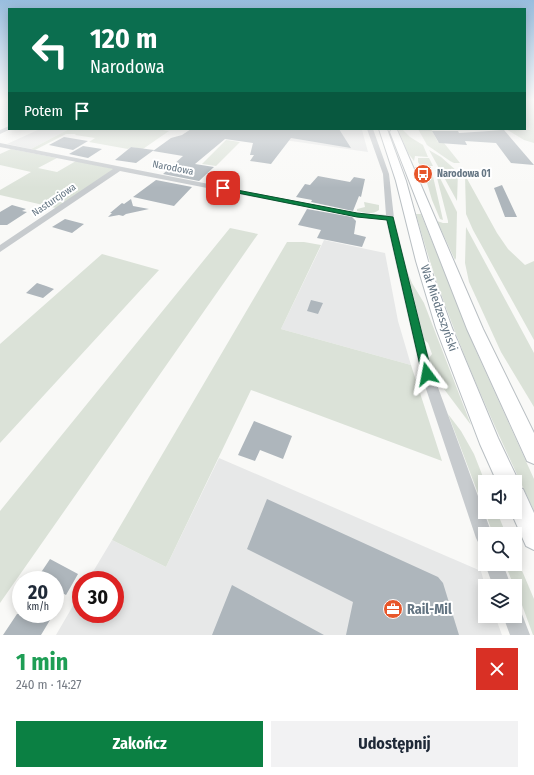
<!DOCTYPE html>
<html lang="pl">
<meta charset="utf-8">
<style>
body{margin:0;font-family:"Fira Sans Condensed",sans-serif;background:#f2f2f3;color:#1f2937;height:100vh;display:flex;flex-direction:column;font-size:15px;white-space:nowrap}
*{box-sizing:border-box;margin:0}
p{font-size:13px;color:#747a83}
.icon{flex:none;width:22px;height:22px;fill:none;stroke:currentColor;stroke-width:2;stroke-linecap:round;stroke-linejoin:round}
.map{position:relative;height:635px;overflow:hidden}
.panel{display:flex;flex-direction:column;background:#fff;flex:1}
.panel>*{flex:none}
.top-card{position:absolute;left:8px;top:8px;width:518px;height:122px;border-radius:0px;box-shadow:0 2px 10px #0003;background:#0b6e4f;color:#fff;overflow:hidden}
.tools{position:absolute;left:478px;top:475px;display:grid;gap:8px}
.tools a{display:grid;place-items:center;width:44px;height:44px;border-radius:0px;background:#fff;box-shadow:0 2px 10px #0003;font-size:20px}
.speed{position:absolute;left:12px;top:571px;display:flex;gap:8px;font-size:20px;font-weight:700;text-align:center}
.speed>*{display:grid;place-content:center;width:52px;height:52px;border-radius:50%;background:#fff;box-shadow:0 2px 10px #0003;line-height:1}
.speed small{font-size:10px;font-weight:400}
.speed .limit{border:6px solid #d22;background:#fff;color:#111}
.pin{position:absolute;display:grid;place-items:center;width:34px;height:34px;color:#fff;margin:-17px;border-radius:8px;box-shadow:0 2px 6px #0006}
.me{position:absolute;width:44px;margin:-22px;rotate:347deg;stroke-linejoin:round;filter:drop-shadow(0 0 3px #0008)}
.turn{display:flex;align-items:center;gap:14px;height:84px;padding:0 16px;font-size:18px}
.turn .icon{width:52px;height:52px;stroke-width:2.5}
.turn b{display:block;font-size:28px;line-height:34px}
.then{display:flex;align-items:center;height:38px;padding:0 16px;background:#0003;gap:8px;font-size:15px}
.round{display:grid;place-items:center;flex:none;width:42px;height:42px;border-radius:0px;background:#f2f2f3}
.headline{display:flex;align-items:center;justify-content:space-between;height:68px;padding:0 16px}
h1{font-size:24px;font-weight:700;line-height:30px;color:#1e9e55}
.action{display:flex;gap:8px;margin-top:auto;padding:8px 16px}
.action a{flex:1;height:46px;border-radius:0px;background:#0b8043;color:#fff;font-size:16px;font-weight:700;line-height:46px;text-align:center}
.action a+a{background:#f2f2f3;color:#1f2937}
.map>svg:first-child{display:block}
.built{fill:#e7e8e8}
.green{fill:#dbe2d8}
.building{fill:#aeb6bc}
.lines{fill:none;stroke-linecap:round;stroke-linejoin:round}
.secondary-casing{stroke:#b9bfc3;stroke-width:2}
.minor{fill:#c7cbce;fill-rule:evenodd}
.secondary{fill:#fff;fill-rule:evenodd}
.route{fill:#0b8043;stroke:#07532c}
.labels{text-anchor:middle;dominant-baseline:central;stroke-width:4;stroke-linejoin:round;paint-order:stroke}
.far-street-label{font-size:10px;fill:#647583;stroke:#fff}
.far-poi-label{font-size:10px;font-weight:bold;fill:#647583;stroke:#fff;text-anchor:start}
.street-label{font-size:12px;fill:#647583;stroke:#fff}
.near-poi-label{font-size:14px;font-weight:bold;fill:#647583;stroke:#fff;text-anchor:start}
</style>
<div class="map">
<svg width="534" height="635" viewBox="0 0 534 635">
<rect width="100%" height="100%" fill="#f9f9f7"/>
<path class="built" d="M40,129H69L31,149L7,144Z
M294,129L362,130L368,152L284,140Z
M324,240L385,253L398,321L411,365L281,329Z
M219,458L481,571L485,586V616H495L502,635H56L81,592V614H115V580H88L112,540L166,567Z"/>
<path class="green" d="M525,99H534V143L524,140L506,129H525Z
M69,129H157L169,131L140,151L137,148L131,147L128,149L89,142L95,138L75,135L76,134H66L35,150L31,149Z
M398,129H402L410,137L423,145L428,157L415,156L414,161L408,153Z
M418,129H431L438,142L444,143L460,163H454L450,161L427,145Z
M226,140L240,142L216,166L202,164Z
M11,149L57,158L38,168L57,172L76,161L115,169L56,208L0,195V190L31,172L0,165V154Z
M429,150L441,157L458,172L457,201Z
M418,158H429L433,166H430L432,172L443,220L440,219L432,200L425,176L426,175L418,162Z
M435,170H436L457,212L456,258L455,260L437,221L443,223H448V221Z
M465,175L497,233L508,249L525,265L534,261V340L473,230L466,214Z
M364,202L379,205V210C372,215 366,213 357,211V209L365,207Z
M416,214H421L476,351L534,479V511C489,415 444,318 416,214Z
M397,227L403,261L412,283L424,303L471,425L441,385L429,361V358L432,354L428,343L422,338L413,309L403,267Z
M466,227L534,353V407L501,352L469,282L465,263Z
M230,228L258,234L0,603V511Z
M287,242H304L321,245L281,329L411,365L442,461L251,390L166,567L112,540Z
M102,254L159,270L0,443V344Z
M448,414L461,431L474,454L485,482V512Z
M485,512H497L506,534H493Z
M515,554L534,599V635H533L515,586H514L505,564H515Z"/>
<path class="building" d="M191,129H339L351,148L291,138L271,164L250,161L254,155H250L253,143L225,139L195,164L214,167L199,181L163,174L183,156L153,151L171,138L182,135Z
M504,130L534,165L511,163L496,143L465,141L467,145L439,143L432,131H458L459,133Z
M64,137L88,141L73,150L49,145Z
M83,146L102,149L88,158L69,154Z
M131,147L154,150L136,163L115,160Z
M318,176L350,182L354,177L365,179L361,197L359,196L353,211L311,202L312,200L296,197L305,184L310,185Z
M156,180L192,187L174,206L133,197Z
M502,185L517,217H505L494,188Z
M131,199L133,206L149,209L126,214L123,216L119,215L108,217L112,213H110L122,203L124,204Z
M12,205L26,209L22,211L27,212L7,225H0V212Z
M307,209L352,217L356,221L354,234L366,237L362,247L317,238L321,230L298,225Z
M65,219L84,224L72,233L52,227Z
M37,283L46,286L54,289L43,298L26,293Z
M311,300L323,303L318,314L307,311Z
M254,421L292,436L283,459L260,450L255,461L238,455Z
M267,499L438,577L443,583L459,635H346L353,602L247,549Z
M50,559L78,574L66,595L55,589V580H36Z
M232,585L324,635H212Z
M17,614H41L50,620L41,635H3Z"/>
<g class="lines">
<g class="secondary-casing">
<path id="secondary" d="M379,129H387L406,181L428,261L452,328L498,438L519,482L517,487L523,489L534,513V550L526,546L511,512H515V482H497L480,444L436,328L416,261L396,181Z
M391,130H397L398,132L483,329L534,433V464L527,461L467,329L390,132Z"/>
</g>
<path class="minor" d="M9,126V129H11L0,134V130Z
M367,129H373L389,174L394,218L433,374L492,534H485V547L479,544L476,538L421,374L386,220L357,217L120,171L0,252V245L113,169L0,147V143L357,213L386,215L383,174Z
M485,564H503L511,586H493Z
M515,607L520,609L530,635H510L503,616H515Z"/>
<use href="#secondary" class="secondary"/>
</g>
<linearGradient id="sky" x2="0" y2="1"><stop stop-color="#98bdde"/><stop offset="0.53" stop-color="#fcfcfb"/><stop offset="1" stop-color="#fcfcfb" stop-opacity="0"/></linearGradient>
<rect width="534" height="188" fill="url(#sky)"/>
<path class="route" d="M221,187L357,213L393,217L432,374L431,377L427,378L423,377L422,374L387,220L357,217L223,190H221Z"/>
<defs>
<g id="bus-disc" transform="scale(1)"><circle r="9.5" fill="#e7562a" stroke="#fff"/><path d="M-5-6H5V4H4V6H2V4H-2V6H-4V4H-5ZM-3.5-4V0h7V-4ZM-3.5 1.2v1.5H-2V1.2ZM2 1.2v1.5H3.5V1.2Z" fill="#fff"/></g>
<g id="office-disc" transform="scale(1)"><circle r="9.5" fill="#e7562a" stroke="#fff"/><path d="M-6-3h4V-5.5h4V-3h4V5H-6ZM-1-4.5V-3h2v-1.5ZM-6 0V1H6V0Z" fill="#fff"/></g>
</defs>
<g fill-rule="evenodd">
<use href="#bus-disc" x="423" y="174"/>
<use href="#office-disc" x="393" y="609"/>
</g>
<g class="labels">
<g class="far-street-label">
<text transform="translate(173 168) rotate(11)">Narodowa</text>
<text transform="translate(54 200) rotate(-34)">Nasturcjowa</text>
</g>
<g class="far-poi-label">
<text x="437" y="174">Narodowa 01</text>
</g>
<g class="street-label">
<text transform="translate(439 308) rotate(71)">Wał Miedzeszyński</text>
</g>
<g class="near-poi-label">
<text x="407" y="609">Rail-Mil</text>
</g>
</g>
</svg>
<div class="tools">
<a><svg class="icon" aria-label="sound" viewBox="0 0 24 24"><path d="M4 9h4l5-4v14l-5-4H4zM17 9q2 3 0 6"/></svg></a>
<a><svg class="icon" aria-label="search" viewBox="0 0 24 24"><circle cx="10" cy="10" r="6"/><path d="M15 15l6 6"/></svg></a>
<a><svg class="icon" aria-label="layers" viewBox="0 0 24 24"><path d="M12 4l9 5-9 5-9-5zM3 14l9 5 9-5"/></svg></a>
</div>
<div class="speed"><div>20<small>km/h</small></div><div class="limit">30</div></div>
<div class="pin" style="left:223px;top:188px;background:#d93025"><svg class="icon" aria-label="arrive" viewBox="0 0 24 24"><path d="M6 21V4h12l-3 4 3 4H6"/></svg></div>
<svg class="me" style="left:427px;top:374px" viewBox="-20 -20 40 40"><path d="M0-17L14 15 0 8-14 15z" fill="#0b8043" stroke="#fff" stroke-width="4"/></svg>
<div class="top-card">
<div class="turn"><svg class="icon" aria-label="left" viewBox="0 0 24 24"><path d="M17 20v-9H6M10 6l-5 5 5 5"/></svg><div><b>120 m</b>Narodowa</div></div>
<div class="then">Potem<svg class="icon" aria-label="arrive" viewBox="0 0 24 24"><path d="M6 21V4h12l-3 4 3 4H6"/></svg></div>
</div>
</div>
<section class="panel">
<div class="headline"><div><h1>1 min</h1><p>240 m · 14:27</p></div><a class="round" style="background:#d93025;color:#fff"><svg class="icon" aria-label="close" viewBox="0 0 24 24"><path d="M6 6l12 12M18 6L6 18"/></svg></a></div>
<div class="action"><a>Zakończ</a><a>Udostępnij</a></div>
</section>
